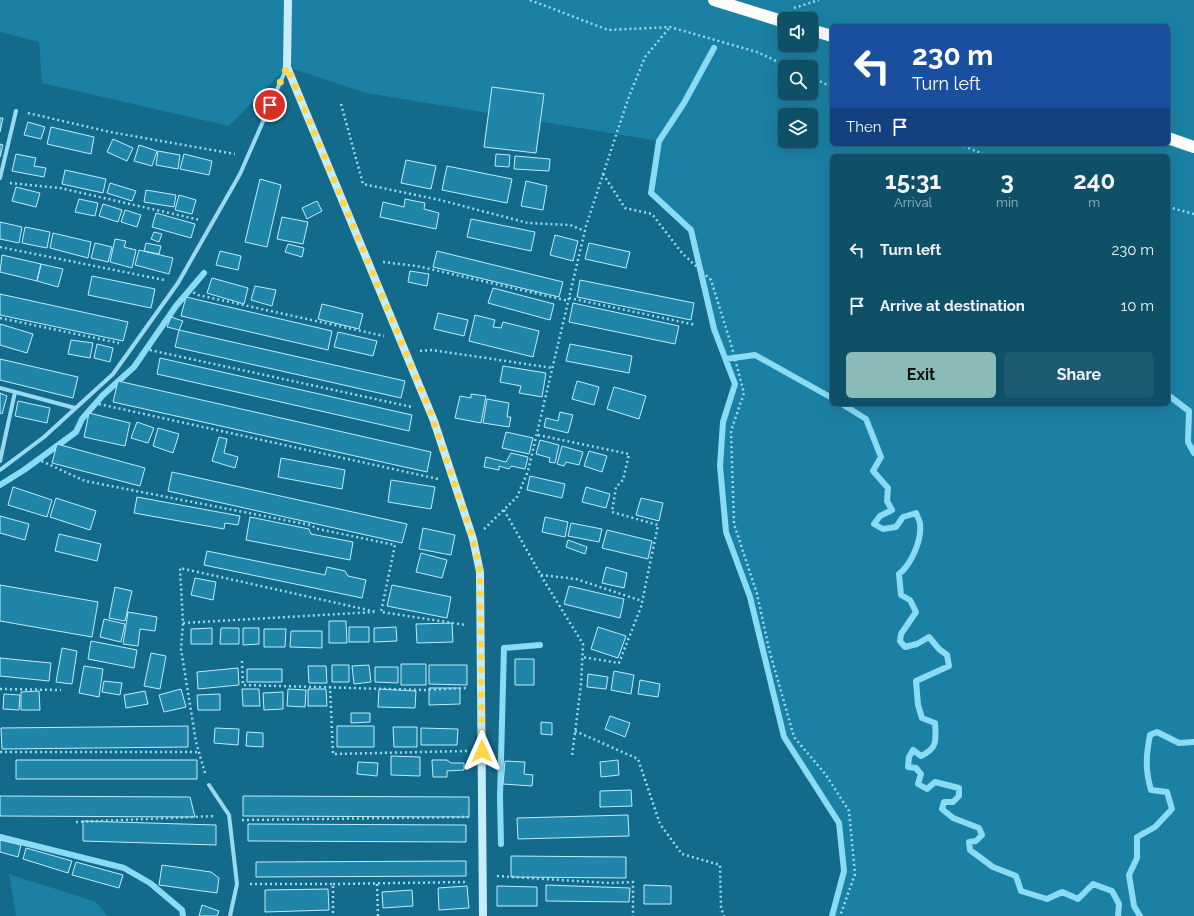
<!DOCTYPE html>
<style>
body{margin:0;font-family:Raleway,sans-serif;background:#1c5a71;color:#f1f3f6;height:100vh;display:flex;flex-direction:column;font-size:15px;white-space:nowrap}
*{box-sizing:border-box;margin:0}
p{font-size:13px;color:#9bb5c0}
.icon{flex:none;width:22px;height:22px;fill:none;stroke:currentColor;stroke-width:2;stroke-linecap:round;stroke-linejoin:round}
.map{position:relative;flex:1;overflow:hidden}
.side{position:absolute;left:830px;top:154px;width:340px;height:252px;display:flex;flex-direction:column;background:#0e5068;border-radius:6px;box-shadow:0 4px 16px #0002,0 0 0 1px #2e677c}
.side>*{flex:none}
.top-card{position:absolute;left:830px;top:24px;width:340px;height:122px;border-radius:6px;box-shadow:0 4px 16px #0002,0 0 0 1px #2e677c;background:#1a4fa0;color:#fff;overflow:hidden}
.fabs{position:absolute;left:778px;top:12px;display:grid;gap:8px}
.fabs a{display:grid;place-items:center;width:40px;height:40px;border-radius:6px;background:#0e5068;box-shadow:0 4px 16px #0002,0 0 0 1px #2e677c;font-size:20px}
.pin{position:absolute;display:grid;place-items:center;width:34px;height:34px;color:#fff;margin:-17px;border:2px solid #fff;border-radius:50%;box-shadow:0 1px 4px #0007}
.me{position:absolute;width:44px;margin:-22px;rotate:0deg;stroke-linejoin:round;filter:drop-shadow(0 0 3px #0008)}
.turn{display:flex;align-items:center;gap:14px;height:84px;padding:0 16px;font-size:18px}
.turn .icon{width:52px;height:52px;stroke-width:2.5}
.turn b{display:block;font-size:28px;line-height:34px}
.then{display:flex;align-items:center;height:38px;padding:0 16px;background:#0003;gap:8px;font-size:15px}
.eta{display:flex;justify-content:space-evenly;align-items:center;height:68px;text-align:center}
.eta b{font-size:24px;font-weight:700;line-height:28px}
.primary-button{display:flex;gap:8px;margin-top:auto;padding:8px 16px}
.primary-button a{flex:1;height:46px;border-radius:6px;background:#8bbbb9;color:#111;font-size:16px;font-weight:700;line-height:46px;text-align:center}
.primary-button a+a{background:#1c5a71;color:#f1f3f6}
ul{padding:0;list-style:none}
li{display:flex;align-items:center;gap:12px;height:56px;padding:0 16px}
li div{flex:1}
li b{display:block;font-size:15px}
li em{font-style:normal}
.map>svg:first-child{display:block}
.green{fill:#1a81a4;fill-rule:evenodd}
.lines{fill:none;stroke-linecap:round;stroke-linejoin:round}
.stream{stroke:#8adbf4;stroke-width:6}
.building{fill:#2086a9;stroke:#bfedfc}
.path{stroke:#99daf0;stroke-width:2.5;stroke-dasharray:2 3;stroke-linecap:butt}
.street{stroke:#99daf0;stroke-width:4}
.secondary{stroke:#c7edfb;stroke-width:8}
.highway{stroke:#fff;stroke-width:12}
.route{stroke:#ffd54a;stroke-width:7;stroke-dasharray:0 12.6}
</style>
<div class="map">
<svg width="1194" height="916" viewBox="0 0 1194 916">
<rect width="100%" height="100%" fill="#136a8a"/>
<path class="green" d="M0,0H1194V916H832L844,871L839,823L784,737L750,597L726,532L720,466L723,422L735,384L714,329L691,230L651,193L659,141L366,93L287,67L229,126L42,83L39,42L0,32ZM785,19H811V45H785ZM832,26H1168V144H832ZM785,67H811V93H785ZM785,115H811V141H785ZM832,156H1168V404H832Z
M9,874L96,902L107,916H16Z"/>
<g class="lines">
<path class="stream" d="M714,48L684,103L659,141L651,193L691,230L714,329L735,384L723,422L720,466L726,532L750,597L784,737L839,823L844,871L832,916
M726,359L755,355L832,398
M1168,395L1189,411L1188,442L1194,453
M842,404L866,419L881,457L873,471L888,488L887,501L892,510L880,516L874,524L883,529L896,527L903,517L916,513C917,516 920,521 920,524C922,540 911,565 899,574L901,595L910,600L916,612L901,634L900,641L905,647L917,644L929,637L939,649L947,655L949,666L916,681L918,705L922,718L935,723C936,740 938,748 921,756L913,750L909,757L908,767L916,768L921,774L918,784L927,789L935,782L959,788V796L953,802H944L942,809L953,818L979,828L982,835L976,841L969,842L970,850L993,867L1016,876L1021,891L1047,899L1062,892L1078,899L1093,884L1112,891L1119,904L1118,916
M0,485L24,470L76,432L82,419L103,395L134,367L176,306L204,273
M0,837L124,868L150,883L182,910L183,916
M501,844L500,797L504,648L540,645
M1140,916L1134,906L1129,875L1137,858V837L1155,827L1172,809L1167,792L1151,790C1145,770 1146,755 1150,735L1157,732L1179,743L1194,742"/>
</g>
<path class="building" d="M492,87L544,94L536,153L484,147Z
M0,118H3L0,132Z
M28,122L45,127L41,139L24,135Z
M51,127L94,137L91,154L47,144Z
M113,139L133,148L127,161L107,152Z
M0,144L3,145L0,157Z
M139,145L157,151L152,166L134,161Z
M158,151L180,155L178,169L156,165Z
M16,154L36,158L34,166L46,168L44,177L12,171Z
M184,154L212,161L209,175L180,169Z
M496,154L510,155L509,167L495,166Z
M515,156L550,159L549,171L514,169Z
M406,160L436,166L431,189L401,183Z
M447,166L512,179L507,203L442,190Z
M65,170L106,179L103,193L62,184Z
M260,179L281,185L267,247L245,242Z
M526,181L547,186L543,210L521,206Z
M110,183L136,191L132,201L107,193Z
M16,187L40,193L36,207L12,201Z
M146,190L176,195L174,207L144,202Z
M179,195L196,200L192,214L175,210Z
M79,199L98,203L95,216L75,212Z
M405,199L425,203L424,209L439,213L436,229L380,217L383,202L404,207Z
M317,201L322,211L307,219L302,208Z
M103,204L122,210L118,222L99,216Z
M125,210L141,215L137,227L121,222Z
M156,213L195,224L191,238L152,227Z
M282,217L308,222L303,244L277,239Z
M471,219L535,232L531,251L467,237Z
M0,222L22,227L19,243L0,239Z
M25,227L50,232L47,248L22,243Z
M154,232L162,234L159,242L151,239Z
M53,233L91,242L88,258L50,248Z
M555,235L578,241L573,261L550,255Z
M115,239L126,241L124,247L136,250L132,268L110,262Z
M95,243L112,247L108,262L91,258Z
M146,243L161,246L159,254L144,251Z
M589,243L630,252L626,268L585,259Z
M288,244L304,248L302,257L285,252Z
M139,250L173,258L169,274L135,265Z
M220,251L241,256L238,270L216,265Z
M437,251L563,282L559,297L433,267Z
M2,255L41,264L37,281L0,272Z
M41,264L63,269L58,287L37,281Z
M410,271L429,274L427,286L408,282Z
M92,276L155,289L151,308L88,295Z
M212,278L248,288L244,304L207,293Z
M580,280L694,303L691,320L577,297Z
M255,286L276,290L272,306L251,300Z
M493,288L554,304L550,320L488,303Z
M0,294L128,322L123,341L0,315Z
M186,297L332,331L328,350L181,316Z
M573,303L679,326L675,344L569,322Z
M322,304L363,314L359,329L318,319Z
M438,313L468,320L464,336L434,329Z
M475,315L495,320L493,327L501,328L503,322L539,331L533,357L469,341Z
M171,317L183,321L179,330L167,327Z
M0,324L33,334L27,353L0,345Z
M179,330L405,381L401,398L175,347Z
M338,332L377,341L373,356L334,347Z
M71,340L93,343L90,358L68,354Z
M97,344L113,348L110,362L94,358Z
M570,344L632,356L629,373L566,361Z
M160,358L412,415L409,431L157,374Z
M0,359L78,377L73,398L0,380Z
M503,366L546,373L542,397L519,393L521,386L500,382Z
M118,381L431,452L427,472L113,402Z
M577,381L599,387L594,405L572,399Z
M614,387L646,396L639,419L607,409Z
M0,393L7,396L2,414L0,413Z
M471,394L486,396L481,423L455,418L460,396L471,398Z
M487,399L509,403L507,417H511L509,427L483,423Z
M18,401L50,408L47,423L15,416Z
M560,412L573,415L568,433L544,427L546,418L558,421Z
M89,413L130,423L125,446L84,437Z
M137,422L154,428L148,443L131,438Z
M158,428L179,434L173,453L153,446Z
M506,432L533,438L529,454L502,448Z
M219,437L227,439L224,453L238,457L235,468L212,461Z
M540,440L559,445L555,463L549,462L550,458L536,454Z
M57,444L145,468L140,486L52,463Z
M562,446L583,452L579,465L566,462L564,466L557,464Z
M589,451L607,456L602,472L584,466Z
M511,453L528,457L525,469L511,466L509,469L499,466V470L484,467L486,457L506,462Z
M281,458L345,470L342,489L278,477Z
M172,472L407,524L402,543L168,491Z
M530,476L565,484L562,498L527,490Z
M391,480L435,487L431,509L388,502Z
M13,487L52,500L47,517L8,505Z
M586,487L610,494L606,508L582,502Z
M137,497L240,516L238,525L225,523L224,529L134,513Z
M56,498L96,511L90,530L50,517Z
M641,498L663,503L659,521L636,515Z
M0,516L29,524L25,540L0,533Z
M250,517L309,529L311,534L353,542L350,560L246,540Z
M545,517L568,522L565,537L542,532Z
M571,523L602,529L599,542L568,536Z
M423,528L455,535L451,555L419,549Z
M607,530L652,541L648,559L602,548Z
M59,534L101,544L97,561L55,551Z
M568,540L587,547L585,554L566,547Z
M207,551L325,575L327,567L345,571L348,576L366,580L362,598L204,565Z
M421,553L447,560L442,578L416,572Z
M606,567L627,573L624,588L602,583Z
M195,578L216,582L213,600L191,595Z
M0,585L98,602L92,637L0,621Z
M392,585L451,597L447,618L387,606Z
M569,586L624,599L620,618L564,604Z
M115,587L132,591L125,621L109,618Z
M128,612L157,617L155,631L140,629L138,646L123,644Z
M104,619L125,624L121,642L100,637Z
M329,621H346L347,643H329Z
M452,623L453,642L417,643L416,624Z
M349,627H369V642H349Z
M396,627L397,641L374,642V628Z
M598,627L626,636L618,658L591,649Z
M212,628V644H191V629Z
M221,628H239V644H220Z
M243,628H259V644L243,645Z
M264,629H286L285,647H264Z
M291,631H322V648L290,647Z
M91,641L137,650L134,668L88,659Z
M62,648L77,651L72,684L56,682Z
M151,653L166,656L160,689L144,686Z
M0,658L51,663L49,681L0,676Z
M515,659H534V685H515Z
M401,664H426V685H401Z
M332,665H349V682H332Z
M369,665L371,682L354,684L352,666Z
M429,665H467V685L429,684Z
M84,666L103,669L99,697L79,693Z
M308,666H326L327,683H309Z
M375,667H398V683L375,682Z
M238,668L239,685L198,689L197,672Z
M247,669H282V682H247Z
M614,671L634,675L631,694L611,690Z
M588,674L608,677L606,689L587,687Z
M640,680L660,684L658,697L638,694Z
M104,681L122,683L120,695L102,692Z
M429,688H460V704L429,705Z
M181,689L186,707L164,712L159,695Z
M242,689H259L260,706H243Z
M288,689L306,690L305,707L287,706Z
M308,689H326L327,706H308Z
M379,689L416,691L415,708L378,707Z
M39,691L40,710H21V692Z
M145,691L148,704L126,708L124,695Z
M283,692V709L264,710L263,693Z
M4,694L20,695L19,710L3,709Z
M220,694V710H198L197,695Z
M351,713H370V722L351,723Z
M610,716L630,723L625,737L605,729Z
M541,722L552,723V735L541,734Z
M188,726V747L2,749L1,728Z
M337,726H374V747H337Z
M393,727H417V747H394Z
M215,728L239,729L238,745L214,743Z
M421,728L458,729L457,745H421Z
M247,732L263,733V747L246,746Z
M391,756L420,757V776L391,775Z
M16,760H197V779H16Z
M432,760H447L451,763H464V770L447,771V777H433Z
M618,760L619,775L601,777L600,762Z
M505,761L525,762L524,774L533,775L532,786L503,784Z
M358,762L378,763L377,776L357,774Z
M631,790L632,806L600,807V791Z
M0,796L190,797L195,817L0,816Z
M243,796L469,797V817L243,816Z
M628,815L629,836L518,839L517,818Z
M83,821L216,825V845L83,841Z
M248,824L466,825V842L248,841Z
M0,840L21,845L18,857L0,852Z
M26,848L72,861L68,873L23,859Z
M511,856L626,857V878L511,877Z
M466,861V876L256,877V862Z
M76,862L123,875L119,888L72,875Z
M162,865L211,872L219,878L217,893L159,885Z
M546,885L630,888L629,902L546,901Z
M644,885L671,886V904H644Z
M467,886L469,908L439,910L438,888Z
M497,886L537,887V906H497Z
M328,889L329,910L265,912V890Z
M412,890L413,906L383,908L382,892Z
M202,905L219,911L217,916H199Z"/>
<g class="lines">
<path class="path" d="M530,0L608,30L670,27L757,52L789,67
M794,8L819,0
M811,77L832,87
M341,104L363,184L440,200L528,223L570,225L585,231
M28,113L110,132L235,154
M959,144L988,156
M603,174L625,208L652,214L682,253L711,280L731,344L744,393L731,431L734,524L757,594L769,649L794,737L826,775L849,811L855,874L840,916
M10,183L60,188L200,220
M1168,207L1194,214
M0,247L164,280
M383,262L417,266L569,301
M189,290L198,295L384,336
M569,298L696,325
M0,318L119,343
M145,349L412,407
M420,351L432,350L553,368
M99,404L438,479
M538,435L629,454L623,480L616,487L612,512L658,525L641,607L619,663L582,657
M37,459L85,481L310,525L318,529L395,545L381,612L466,625
M504,510L546,584L583,644L581,685L572,756
M484,529L517,497L528,471L586,226L628,99L645,57L670,27
M541,575L576,579L642,601
M183,623L374,612
M242,661L243,685L425,690L467,688
M330,686L333,754L467,751
M0,689L61,690
M575,731L638,759L660,824L682,854L720,865L721,908L724,916
M0,752H199
M205,773L196,742L181,649L183,623L180,568L377,612
M242,820L469,817
M76,822L215,816
M497,876L609,883L633,882V916
M250,884H333V916
M333,884L468,882
M377,884L378,916"/>
<path class="street" d="M0,178L16,111
M0,388L75,408
M0,461L15,392
M0,470L44,437L113,374L178,283L240,174L287,67
M209,785L229,815L237,884L230,916"/>
<path class="secondary" d="M288,0L287,67L434,421L473,539L480,572L483,916"/>
<path class="highway" d="M714,0L785,22
M811,30L832,36
M1168,138L1194,147"/>
</g>
<g class="lines">
<path class="route" d="M270,105L287,67L430,411L473,539L480,572L482,751"/>
</g>
</svg>
<div class="fabs">
<a><svg class="icon" aria-label="sound" viewBox="0 0 24 24"><path d="M4 9h4l5-4v14l-5-4H4zM17 9q2 3 0 6"/></svg></a>
<a><svg class="icon" aria-label="search" viewBox="0 0 24 24"><circle cx="10" cy="10" r="6"/><path d="M15 15l6 6"/></svg></a>
<a><svg class="icon" aria-label="layers" viewBox="0 0 24 24"><path d="M12 4l9 5-9 5-9-5zM3 14l9 5 9-5"/></svg></a>
</div>
<div class="pin" style="left:270px;top:105px;background:#d93025"><svg class="icon" aria-label="arrive" viewBox="0 0 24 24"><path d="M6 21V4h12l-3 4 3 4H6"/></svg></div>
<svg class="me" style="left:482px;top:751px" viewBox="-20 -20 40 40"><path d="M0-17L14 15 0 8-14 15z" fill="#ffd54a" stroke="#fff" stroke-width="4"/></svg>
<div class="top-card">
<div class="turn"><svg class="icon" aria-label="left" viewBox="0 0 24 24"><path d="M17 20v-9H6M10 6l-5 5 5 5"/></svg><div><b>230 m</b>Turn left</div></div>
<div class="then">Then<svg class="icon" aria-label="arrive" viewBox="0 0 24 24"><path d="M6 21V4h12l-3 4 3 4H6"/></svg></div>
</div>
<section class="side">
<div class="eta">
<div><b>15:31</b><p>Arrival</p></div>
<div><b>3</b><p>min</p></div>
<div><b>240</b><p>m</p></div>
</div>
<ul>
<li><svg class="icon" aria-label="left" viewBox="0 0 24 24"><path d="M17 20v-9H6M10 6l-5 5 5 5"/></svg><div><b>Turn left</b></div><em>230 m</em></li>
<li><svg class="icon" aria-label="arrive" viewBox="0 0 24 24"><path d="M6 21V4h12l-3 4 3 4H6"/></svg><div><b>Arrive at destination</b></div><em>10 m</em></li>
</ul>
<div class="primary-button"><a>Exit</a><a>Share</a></div>
</section>
</div>
